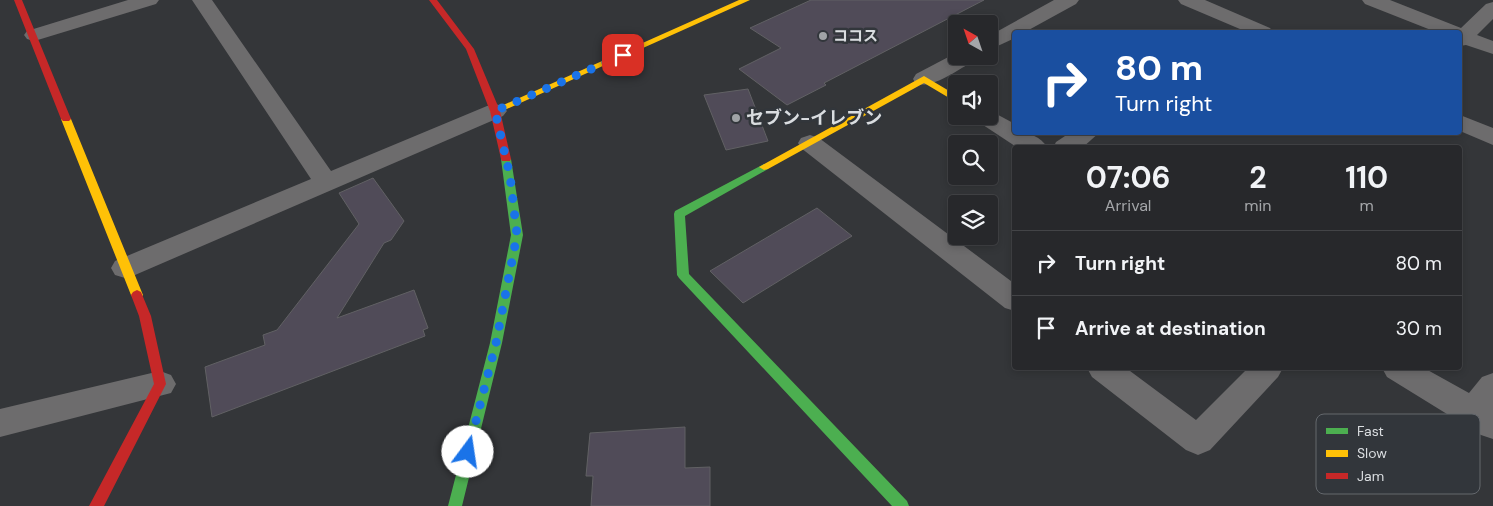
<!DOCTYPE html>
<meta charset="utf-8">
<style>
body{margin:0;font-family:"DM Sans","Noto Sans JP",sans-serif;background:#2f3033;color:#f1f3f6;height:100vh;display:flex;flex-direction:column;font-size:19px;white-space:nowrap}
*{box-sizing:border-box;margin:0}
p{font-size:16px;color:#a4a6a9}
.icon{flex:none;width:28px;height:28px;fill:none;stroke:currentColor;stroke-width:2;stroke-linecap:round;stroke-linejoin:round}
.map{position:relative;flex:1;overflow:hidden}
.drawer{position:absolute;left:1012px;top:145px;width:450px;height:225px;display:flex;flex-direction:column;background:#27282b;border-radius:5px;box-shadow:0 2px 8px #0003,0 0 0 1px #434447}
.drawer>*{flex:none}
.banner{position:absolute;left:1012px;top:30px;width:450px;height:105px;border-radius:5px;box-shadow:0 2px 8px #0003,0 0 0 1px #434447;background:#1a4fa0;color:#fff;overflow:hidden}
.needle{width:32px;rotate:320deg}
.controls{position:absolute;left:948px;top:15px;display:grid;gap:10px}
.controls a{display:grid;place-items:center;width:50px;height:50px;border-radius:5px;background:#27282b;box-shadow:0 2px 8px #0003,0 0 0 1px #434447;font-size:25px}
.pin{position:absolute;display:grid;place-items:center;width:42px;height:42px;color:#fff;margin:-21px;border-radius:10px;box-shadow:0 2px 8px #0006}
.me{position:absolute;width:55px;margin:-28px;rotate:14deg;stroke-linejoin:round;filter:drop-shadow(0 0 4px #0008)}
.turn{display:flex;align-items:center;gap:18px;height:105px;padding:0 20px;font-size:22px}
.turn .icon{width:65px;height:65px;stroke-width:2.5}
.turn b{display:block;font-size:35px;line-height:42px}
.eta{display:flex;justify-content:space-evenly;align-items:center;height:85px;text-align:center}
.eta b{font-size:30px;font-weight:700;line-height:35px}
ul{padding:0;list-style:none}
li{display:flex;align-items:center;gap:15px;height:65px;padding:0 20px;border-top:1px solid #434447}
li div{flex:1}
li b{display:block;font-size:19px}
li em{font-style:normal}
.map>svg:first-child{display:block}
.building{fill:#504b58;stroke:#616164}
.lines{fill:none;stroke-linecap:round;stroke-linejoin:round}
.street{fill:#6d6c6d;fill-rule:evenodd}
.fast{fill:#4caf50;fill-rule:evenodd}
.slow{fill:#ffc107;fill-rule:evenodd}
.jam{fill:#c62828;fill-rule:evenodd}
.route{stroke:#1a73e8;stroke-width:9;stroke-dasharray:0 16.2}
.poi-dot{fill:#a0a3a6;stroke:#32363b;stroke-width:2}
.labels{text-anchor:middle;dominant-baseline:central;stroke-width:5;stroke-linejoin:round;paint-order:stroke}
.far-poi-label{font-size:15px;font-weight:bold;fill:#dadde0;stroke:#32363b;text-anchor:start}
.poi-label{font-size:18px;font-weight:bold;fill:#dadde0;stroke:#32363b;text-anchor:start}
.key{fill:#32363b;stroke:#64686d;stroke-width:1}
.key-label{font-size:14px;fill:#dadde0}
</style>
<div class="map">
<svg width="1493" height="506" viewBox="0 0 1493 506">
<rect width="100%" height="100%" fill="#343639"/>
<path class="building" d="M811,0H984L824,83L826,85L787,105L739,69L781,48L750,28Z
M748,89L768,141L726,150L704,95Z
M373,178L404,221L391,240L384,243L337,318L414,290L428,328L423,330L425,336L212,417L205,367L265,345L263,335L277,330L359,224L339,193Z
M817,208L852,236L743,303L710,271Z
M685,427V468L710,467V506H591L593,476H586L590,433Z"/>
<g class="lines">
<path class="street" d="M128,0H159L156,4L41,39L34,41L27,39L24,35L27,31Z
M192,0H212L331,171L487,106L495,104L503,106L507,111L503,116L135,275L125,278L115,275L111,268L115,261L311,179Z
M1054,0H1079L1076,4L1025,32H1015V38L989,50V36Z
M1178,0H1205L1270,28L1273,32H1247L1181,4Z
M1362,0H1390L1461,28L1486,4L1493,2V19L1477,35L1493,41V54L1466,45L1460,46V32H1436L1365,4Z
M956,53V56H977L974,61C957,70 935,88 916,84L913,79L916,74Z
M989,110L1015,124V132C1028,132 1040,136 1048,148H1018L977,121L974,116H989Z
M1460,115L1493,128V145L1460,131Z
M1071,132H1100L1082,148H1053L1056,142Z
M810,135L819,138L1015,284V311L1005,308L801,148L798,143L801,138Z
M1087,368H1126L1196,420L1248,368H1283L1278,377L1210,450L1198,455L1186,450L1092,377Z
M1382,368H1424L1469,393L1482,377L1493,373V439L1481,435L1387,377Z
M160,371L171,375L176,384L171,393L0,437V409Z"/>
<path class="fast" d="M506,156L511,159L523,235L502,343L462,506H448L490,343L511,235L501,159Z
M764,164L769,167L768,169L685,216L689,274L907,501L909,506H892L679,278L677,275L674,214L675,211Z"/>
<path class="slow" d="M739,0H750L498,113H492L490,111Z
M924,76L956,95V102L924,83L768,169L764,170L759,167Z
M66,116L71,119L143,295L141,298H133L131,295L61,119Z"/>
<path class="jam" d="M14,0H22L71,119L69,121H63L61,119Z
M429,0H437L474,49L500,111L511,159L510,161H502L501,159L490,111L466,49Z
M137,290L141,292L151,316L166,384L104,506H89L154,384L139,316L131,295L133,292Z"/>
</g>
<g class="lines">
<path class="route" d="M468,452L496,343L517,235L510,176L495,111L623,55"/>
</g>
<g class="poi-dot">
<circle cx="823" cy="36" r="5"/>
<circle cx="736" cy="118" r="5"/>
</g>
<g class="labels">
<g class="far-poi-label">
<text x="833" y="36">ココス</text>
</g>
<g class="poi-label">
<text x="746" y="118">セブン-イレブン</text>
</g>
</g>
<rect x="1316" y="414" width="164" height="80" rx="8" class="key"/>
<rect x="1326" y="428" width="22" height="6" fill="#4caf50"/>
<rect x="1326" y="450" width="22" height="7" fill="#ffc107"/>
<rect x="1326" y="473" width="22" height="6" fill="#c62828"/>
<g class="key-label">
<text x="1357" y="436">Fast</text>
<text x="1357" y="458">Slow</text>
<text x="1357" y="481">Jam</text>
</g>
</svg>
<div class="controls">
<a><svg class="needle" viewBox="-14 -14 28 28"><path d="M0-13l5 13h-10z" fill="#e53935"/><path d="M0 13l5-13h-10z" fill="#a4a6a9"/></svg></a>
<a><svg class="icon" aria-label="sound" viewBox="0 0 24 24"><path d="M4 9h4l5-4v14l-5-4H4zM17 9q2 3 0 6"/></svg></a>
<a><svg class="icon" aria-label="search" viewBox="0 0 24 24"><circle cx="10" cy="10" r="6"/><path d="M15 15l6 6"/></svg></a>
<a><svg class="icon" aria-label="layers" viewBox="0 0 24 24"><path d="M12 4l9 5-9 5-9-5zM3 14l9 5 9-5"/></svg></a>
</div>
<div class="pin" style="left:623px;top:55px;background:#d93025"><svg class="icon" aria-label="arrive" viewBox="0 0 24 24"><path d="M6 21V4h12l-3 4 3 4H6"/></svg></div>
<svg class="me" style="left:468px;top:452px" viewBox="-20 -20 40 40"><circle r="19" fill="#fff"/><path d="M0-13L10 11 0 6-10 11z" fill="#1a73e8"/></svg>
<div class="banner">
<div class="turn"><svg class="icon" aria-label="right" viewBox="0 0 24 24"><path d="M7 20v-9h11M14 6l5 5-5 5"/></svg><div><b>80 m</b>Turn right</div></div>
</div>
<section class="drawer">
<div class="eta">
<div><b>07:06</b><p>Arrival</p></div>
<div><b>2</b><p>min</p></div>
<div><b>110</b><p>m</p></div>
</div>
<ul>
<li><svg class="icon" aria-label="right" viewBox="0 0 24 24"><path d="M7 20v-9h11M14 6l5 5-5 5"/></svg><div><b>Turn right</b></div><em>80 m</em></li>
<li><svg class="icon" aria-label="arrive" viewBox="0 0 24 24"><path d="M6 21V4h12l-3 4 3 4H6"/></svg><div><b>Arrive at destination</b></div><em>30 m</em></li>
</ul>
</section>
</div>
